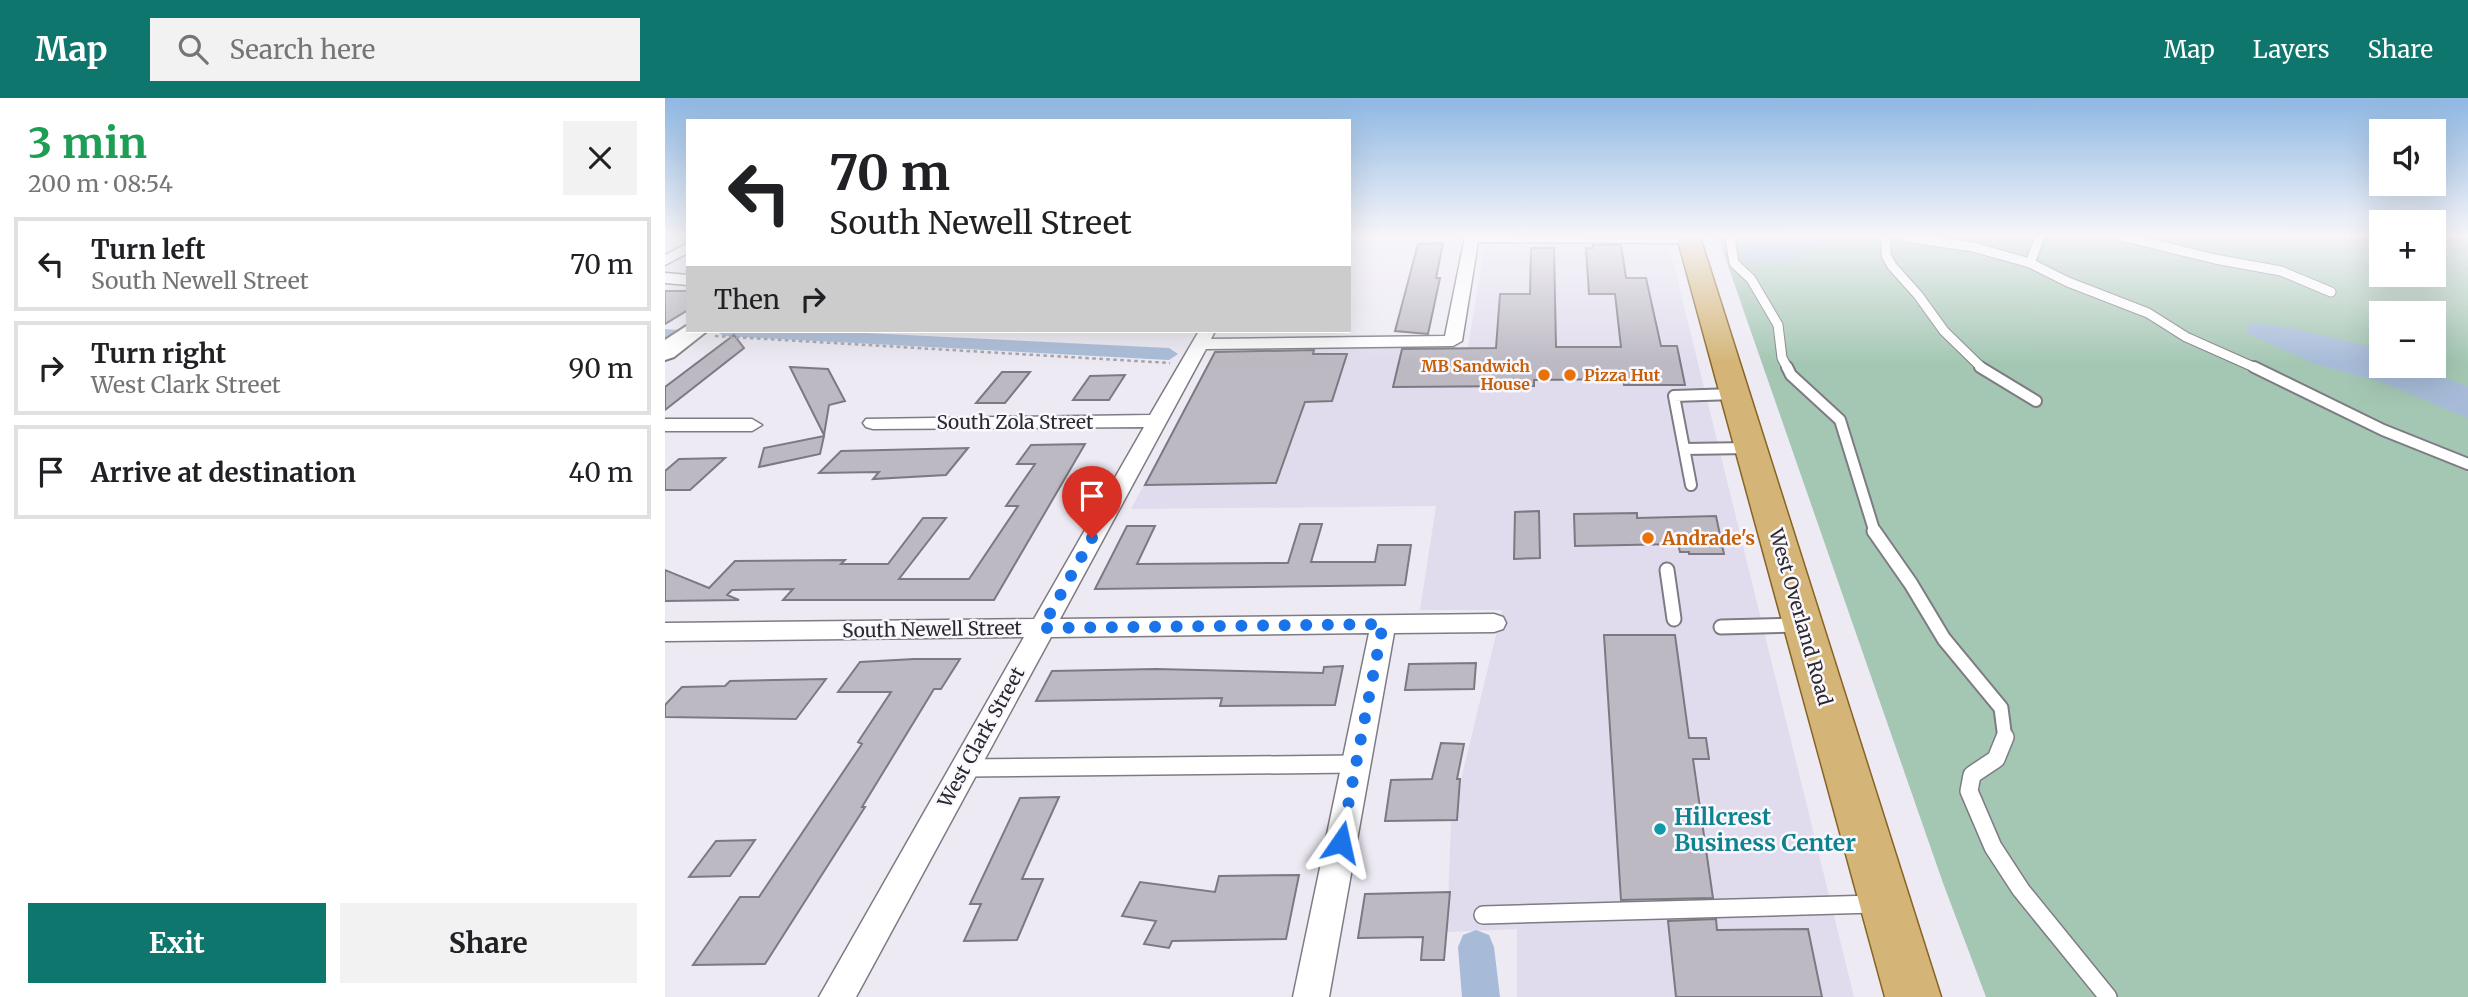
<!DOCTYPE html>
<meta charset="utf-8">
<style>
body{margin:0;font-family:Merriweather,serif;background:#f2f2f2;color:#202124;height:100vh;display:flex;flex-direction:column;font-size:26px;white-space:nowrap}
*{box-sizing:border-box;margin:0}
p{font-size:23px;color:#757577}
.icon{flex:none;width:38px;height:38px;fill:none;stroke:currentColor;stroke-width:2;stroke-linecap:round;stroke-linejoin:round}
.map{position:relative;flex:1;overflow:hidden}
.side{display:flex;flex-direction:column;background:#fff;width:665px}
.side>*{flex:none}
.hud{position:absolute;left:21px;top:21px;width:665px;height:214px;border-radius:0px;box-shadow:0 7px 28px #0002;background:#fff;color:#202124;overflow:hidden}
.fabs{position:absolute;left:1704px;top:21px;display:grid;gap:14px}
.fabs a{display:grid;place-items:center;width:77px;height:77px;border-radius:0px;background:#fff;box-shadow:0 7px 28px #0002;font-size:35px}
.pin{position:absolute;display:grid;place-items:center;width:60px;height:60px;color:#fff;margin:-72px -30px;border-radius:50% 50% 50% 0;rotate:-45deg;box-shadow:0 0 7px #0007}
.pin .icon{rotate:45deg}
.me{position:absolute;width:77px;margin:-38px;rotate:11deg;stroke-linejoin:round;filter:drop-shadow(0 0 5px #0008)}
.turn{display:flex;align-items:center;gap:24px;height:147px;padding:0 28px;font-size:32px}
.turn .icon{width:91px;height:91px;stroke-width:2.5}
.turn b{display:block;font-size:49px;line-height:60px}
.then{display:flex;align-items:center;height:66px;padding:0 28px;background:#0003;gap:14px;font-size:26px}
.round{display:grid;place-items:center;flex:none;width:74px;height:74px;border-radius:0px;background:#f2f2f2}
.summary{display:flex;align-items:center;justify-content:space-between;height:119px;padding:0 28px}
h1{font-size:42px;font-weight:700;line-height:52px;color:#1e9e55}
.action{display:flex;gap:14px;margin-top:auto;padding:14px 28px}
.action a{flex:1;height:80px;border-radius:0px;background:#0f766e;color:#fff;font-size:28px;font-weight:700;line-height:80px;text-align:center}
.action a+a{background:#f2f2f2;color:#202124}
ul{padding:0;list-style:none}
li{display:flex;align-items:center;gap:21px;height:94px;margin:0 14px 10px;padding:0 14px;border:4px solid #e0e0e0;border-radius:0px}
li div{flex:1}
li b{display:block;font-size:26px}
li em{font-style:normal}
header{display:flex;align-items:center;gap:42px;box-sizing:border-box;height:98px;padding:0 35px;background:#0f766e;color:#fff}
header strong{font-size:33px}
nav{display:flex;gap:38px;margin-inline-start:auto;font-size:24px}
.search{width:490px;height:63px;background:#f2f2f2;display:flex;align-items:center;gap:18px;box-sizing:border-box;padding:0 24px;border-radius:0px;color:#757577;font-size:26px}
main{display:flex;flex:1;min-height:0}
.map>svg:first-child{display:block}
.built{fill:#e1dced}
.green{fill:#a4c7b3;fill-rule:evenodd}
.water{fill:#a7bbd8}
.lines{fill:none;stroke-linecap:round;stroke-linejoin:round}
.canal{fill:#a7bbd8;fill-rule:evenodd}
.building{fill:#bcb9c3;stroke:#7c7982;stroke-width:2}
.lane-far3-casing{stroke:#7e7b84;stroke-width:11}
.lane-far2-casing{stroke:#7e7b84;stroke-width:14}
.lane-far1-casing{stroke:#7e7b84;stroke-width:17}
.lane-casing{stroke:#7e7b84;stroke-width:20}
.street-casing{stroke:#7e7b84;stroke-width:3}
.secondary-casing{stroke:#7e7b84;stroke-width:4}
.primary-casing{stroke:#866423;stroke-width:3}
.path{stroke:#a4a1a9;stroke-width:2.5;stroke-dasharray:3.5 3.5;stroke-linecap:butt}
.lane-far3{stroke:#fff;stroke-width:9}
.lane-far2{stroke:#fff;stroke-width:10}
.lane-far1{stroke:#fff;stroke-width:13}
.lane{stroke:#fff;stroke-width:17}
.street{fill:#fff;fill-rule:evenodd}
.secondary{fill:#fff;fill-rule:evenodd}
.primary{fill:#d4b577;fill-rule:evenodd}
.route{stroke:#1a73e8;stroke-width:12;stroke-dasharray:0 21.6}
.food-dot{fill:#e8710a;stroke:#faf8fe;stroke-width:2.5}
.culture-dot{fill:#0f9aa8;stroke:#faf8fe;stroke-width:2.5}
.labels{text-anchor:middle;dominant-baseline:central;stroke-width:5;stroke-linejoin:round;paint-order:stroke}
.far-food-label{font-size:16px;font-weight:bold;fill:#c56008;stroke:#faf8fe;text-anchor:end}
.street-label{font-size:19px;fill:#2a292d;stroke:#faf8fe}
.food-label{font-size:19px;font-weight:bold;fill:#c56008;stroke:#faf8fe;text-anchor:start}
.near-culture-label{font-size:23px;font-weight:bold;fill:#0d838f;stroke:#faf8fe;text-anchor:start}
</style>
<header>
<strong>Map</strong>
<div class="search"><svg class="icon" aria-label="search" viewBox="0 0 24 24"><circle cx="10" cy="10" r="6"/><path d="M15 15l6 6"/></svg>Search here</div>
<nav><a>Map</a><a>Layers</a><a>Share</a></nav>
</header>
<main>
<section class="side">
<div class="summary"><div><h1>3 min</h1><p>200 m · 08:54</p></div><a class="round"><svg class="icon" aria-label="close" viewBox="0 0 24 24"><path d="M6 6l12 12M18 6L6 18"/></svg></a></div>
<ul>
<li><svg class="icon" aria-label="left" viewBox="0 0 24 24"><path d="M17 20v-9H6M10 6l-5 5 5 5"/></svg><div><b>Turn left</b><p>South Newell Street</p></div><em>70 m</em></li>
<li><svg class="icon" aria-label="right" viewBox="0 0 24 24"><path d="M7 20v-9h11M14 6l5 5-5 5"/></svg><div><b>Turn right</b><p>West Clark Street</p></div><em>90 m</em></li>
<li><svg class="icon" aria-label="arrive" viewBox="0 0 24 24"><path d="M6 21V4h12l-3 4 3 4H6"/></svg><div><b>Arrive at destination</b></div><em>40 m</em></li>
</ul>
<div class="action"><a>Exit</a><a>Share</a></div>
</section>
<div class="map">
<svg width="1803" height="899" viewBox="0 0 1803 899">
<rect width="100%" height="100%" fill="#edeaf4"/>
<path class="built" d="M821,139H1002L1189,899H852V831L782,834L786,723L837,512H755L771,408L466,411L550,252L803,249Z"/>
<path class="green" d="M1053,139H1717V177H1769V139H1803V899H1321L1278,785ZM1717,215H1769V268H1717Z"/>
<path class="water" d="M1073,139H1165L1162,145L1123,164L1079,166L1077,154L1086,149Z
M1585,225L1620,229L1707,249L1717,253V268H1750L1803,289V320L1716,284L1650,266L1584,236L1581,232Z"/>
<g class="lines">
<path class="canal" d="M0,231L13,232L16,236L13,240L0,241Z
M50,233H160L504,250L513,256L504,262L59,238Z
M811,832L824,837L829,849L835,899H797L793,849L798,837Z"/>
</g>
<path class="building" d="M778,145L771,180H775L763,236L730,233L753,146Z
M928,147H956L961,180H981L996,248H1012L1020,287H959L958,281L869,282V288L728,289L737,251L831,250L835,196H865L866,150H889L891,249H956L950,196H924L921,150H928Z
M0,193H23V212L0,226Z
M69,237L79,250L0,312V289Z
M649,252L648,256H682L667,303L640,304L611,385L480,387L550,254Z
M125,269L163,271L180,303L164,307L159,337Z
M337,274H365L340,305H311Z
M460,277L444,302H408L425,278Z
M159,338L155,356L94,369L99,350Z
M420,346L329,502H118L128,491L67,492L62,497L74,502L0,503V472L44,490L70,463L180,462L176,466H223L258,420H281L234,481H304L353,408H341L370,366H352L366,347Z
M303,350L281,377L208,381L214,374L154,375L176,353Z
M60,360L25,392H0V373L14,361Z
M874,413L875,460L849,461L850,414Z
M972,415V420L1051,418L1059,456H1024V454H1015L1013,446L910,448L909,416Z
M635,426H657L646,464H710L713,447H746L740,487L430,491L462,428H490L472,466L623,465Z
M939,537H1010L1024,640H1041L1044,661H1028L1048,800L956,802Z
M249,561H295L276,591H269L197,709H200L100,866L28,867L75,799H94L197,646L193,644L226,594H173L195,564Z
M811,565L809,591L740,592L744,566Z
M678,568L670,607L555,608L557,600L371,603L387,573L491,571L658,575L659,569Z
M161,581L131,621L0,619V607L17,589L60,588L65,583Z
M776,645L799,646L792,681H795L792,722L720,723L726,682L767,681Z
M394,699L357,781H378L352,842L299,843L316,806H305L355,700Z
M90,742L65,778L24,779L51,743Z
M634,777L621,841L507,843L504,850L479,846L491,823L457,818L475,784L550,794L554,778Z
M785,794L779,862H756L758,839L693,840L700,796Z
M1051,821L1052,832L1143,831L1157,899H1011L1003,823Z"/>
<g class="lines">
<g class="lane-far3-casing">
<path id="lane-far3" d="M1065,139L1069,165L1086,181L1113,227L1117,260L1123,271
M1221,139V157L1227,168L1253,197L1279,233L1318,271
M1240,139L1308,149L1365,165L1403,184L1483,215L1521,239L1593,271
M1460,139L1550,161L1616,173L1666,194
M1365,165L1375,139"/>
</g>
<g class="lane-far2-casing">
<path id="lane-far2" d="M1122,269L1126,277L1175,322L1210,435
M1315,269L1371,303
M1589,269L1718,332L1803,366
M1019,351L1085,350
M1026,387L1009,298L1069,296"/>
</g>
<g class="lane-far1-casing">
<path id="lane-far1" d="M1209,433L1246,486L1279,541L1336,610L1340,641
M1002,472L1009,521
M1056,529L1132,527"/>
</g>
<g class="lane-casing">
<path id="lane" d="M1340,639L1331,661L1307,677L1304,693L1328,749L1356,792L1443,899
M299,670L691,666
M818,817L1209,806"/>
</g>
<g class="street-casing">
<path id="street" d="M800,139L1031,141L1024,145L813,144L797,243L788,248L541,251L395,521L829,516L838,519L841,525L838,531L829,534L729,535L664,899H628L704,535L386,539L191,899H154L359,539L0,543V525L369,521L479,329L208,331L201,329L198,325L201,321L485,317L534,233H550L546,241L780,238Z
M23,145V155L0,167V157Z
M0,175L23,177V187L0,185Z
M0,321H87L97,327L87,333H0Z"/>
</g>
<g class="secondary-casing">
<path id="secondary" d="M23,227V233H42L9,259L0,262V242Z"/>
</g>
<g class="primary-casing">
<path id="primary" d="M1012,139H1035L1276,899H1220Z"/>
</g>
<path class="path" d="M50,238L505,265"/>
<use href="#lane-far3" class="lane-far3"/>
<use href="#lane-far2" class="lane-far2"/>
<use href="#lane-far1" class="lane-far1"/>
<use href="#lane" class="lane"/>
<use href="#street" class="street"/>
<use href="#secondary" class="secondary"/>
<use href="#primary" class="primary"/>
</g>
<linearGradient id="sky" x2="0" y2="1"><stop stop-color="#8eb7e2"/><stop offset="0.52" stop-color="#f7f6fa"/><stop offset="1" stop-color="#f7f6fa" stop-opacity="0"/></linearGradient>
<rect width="1803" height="265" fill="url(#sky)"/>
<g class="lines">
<path class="route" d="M427,440L377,530L718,526L676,744"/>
</g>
<g class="food-dot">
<circle cx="879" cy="277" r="7"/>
<circle cx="905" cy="277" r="7"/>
<circle cx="983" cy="440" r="7"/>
</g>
<circle class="culture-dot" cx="995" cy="731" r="7"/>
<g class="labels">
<g class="far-food-label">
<text x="865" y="268">MB Sandwich<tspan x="865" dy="18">House</tspan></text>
<text x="919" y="277" text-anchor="start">Pizza Hut</text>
</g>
<g class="street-label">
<text x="350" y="324">South Zola Street</text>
<text transform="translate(1136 519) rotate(74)">West Overland Road</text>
<text transform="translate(267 531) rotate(-1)">South Newell Street</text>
<text transform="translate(316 639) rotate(-61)">West Clark Street</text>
</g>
<g class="food-label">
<text x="997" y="440">Andrade's</text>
</g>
<g class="near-culture-label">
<text x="1009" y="718">Hillcrest<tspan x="1009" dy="26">Business Center</tspan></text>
</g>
</g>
</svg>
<div class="fabs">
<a><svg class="icon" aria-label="sound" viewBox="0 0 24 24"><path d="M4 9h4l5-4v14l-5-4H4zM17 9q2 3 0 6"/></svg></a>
<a>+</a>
<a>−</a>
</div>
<div class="pin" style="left:427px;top:440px;background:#d93025"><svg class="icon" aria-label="arrive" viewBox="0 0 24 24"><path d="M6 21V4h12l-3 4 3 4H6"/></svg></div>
<svg class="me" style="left:676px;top:744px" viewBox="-20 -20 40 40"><path d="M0-17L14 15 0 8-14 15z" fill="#1a73e8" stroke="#fff" stroke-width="4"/></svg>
<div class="hud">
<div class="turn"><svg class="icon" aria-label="left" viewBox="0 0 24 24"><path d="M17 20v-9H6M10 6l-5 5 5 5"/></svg><div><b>70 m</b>South Newell Street</div></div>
<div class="then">Then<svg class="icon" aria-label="right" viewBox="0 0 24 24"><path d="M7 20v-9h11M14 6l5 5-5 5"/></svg></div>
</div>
</div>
</main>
